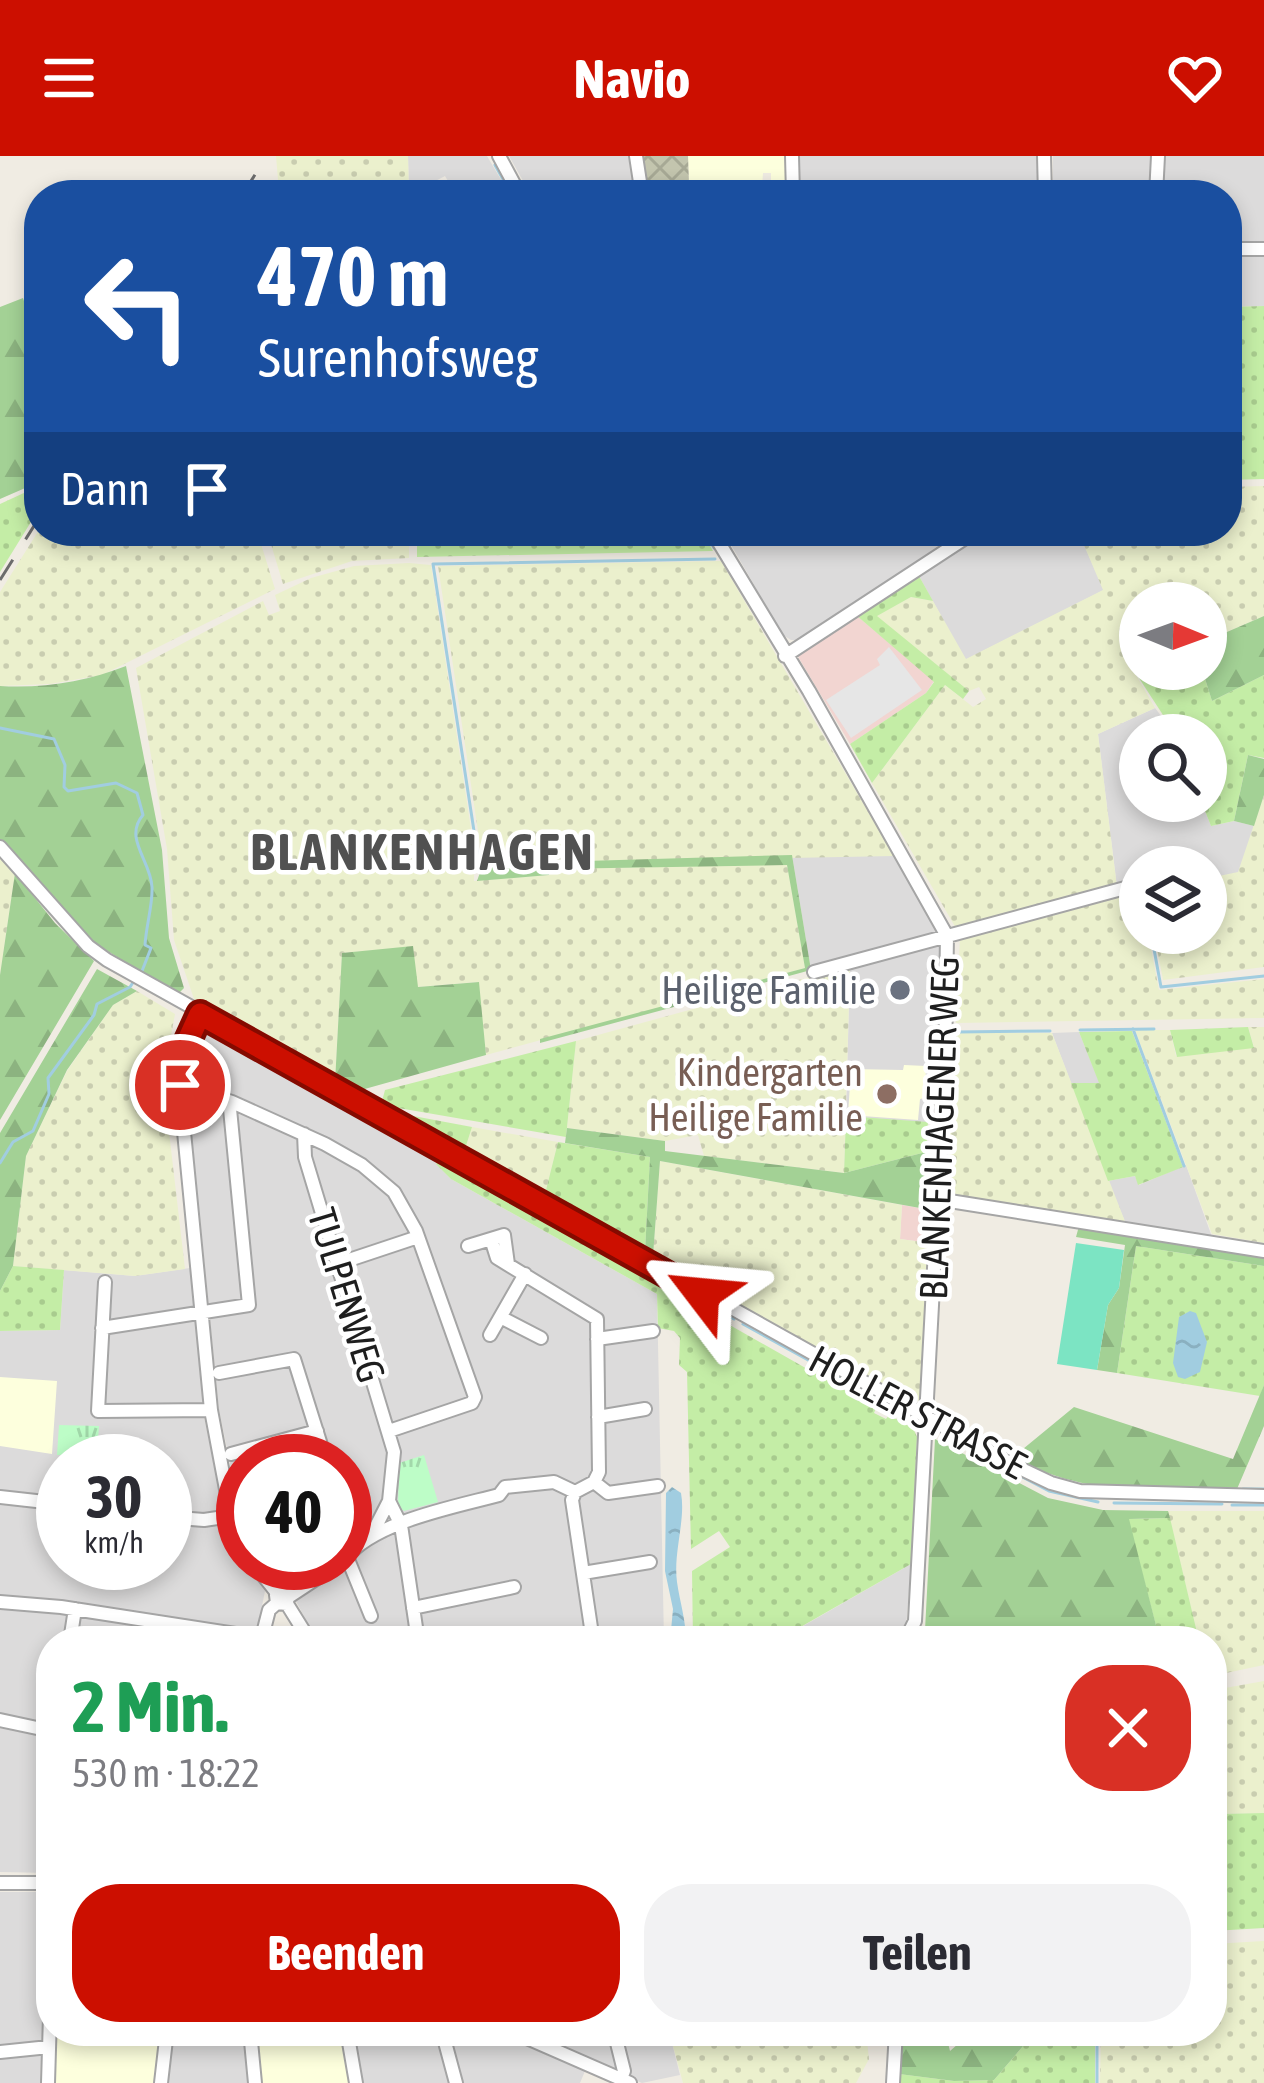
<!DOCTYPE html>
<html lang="de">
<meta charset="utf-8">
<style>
body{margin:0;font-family:"Asap Condensed",sans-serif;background:#f2f2f3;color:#2b2b33;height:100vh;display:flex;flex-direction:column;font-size:45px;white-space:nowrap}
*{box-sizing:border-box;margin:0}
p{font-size:39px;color:#7c7c81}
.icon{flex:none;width:66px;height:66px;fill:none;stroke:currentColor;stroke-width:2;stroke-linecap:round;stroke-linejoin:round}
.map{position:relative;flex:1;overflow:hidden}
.drawer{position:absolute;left:36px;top:1470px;width:1191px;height:420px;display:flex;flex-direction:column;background:#fff;border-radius:48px;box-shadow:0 6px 18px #0003}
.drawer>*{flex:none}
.hud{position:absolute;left:24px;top:24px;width:1218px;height:366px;border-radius:48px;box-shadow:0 6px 18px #0003;background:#1a4fa0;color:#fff;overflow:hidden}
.needle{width:78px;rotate:91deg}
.controls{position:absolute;left:1119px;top:426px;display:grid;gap:24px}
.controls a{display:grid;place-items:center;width:108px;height:108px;border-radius:50%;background:#fff;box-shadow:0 6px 18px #0003;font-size:60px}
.speed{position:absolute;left:36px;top:1278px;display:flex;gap:24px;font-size:60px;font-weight:700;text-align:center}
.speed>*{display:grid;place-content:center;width:156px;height:156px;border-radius:50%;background:#fff;box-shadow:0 6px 18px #0003;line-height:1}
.speed small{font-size:30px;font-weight:400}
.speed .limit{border:18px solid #d22;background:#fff;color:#111}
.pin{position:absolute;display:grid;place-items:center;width:102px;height:102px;color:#fff;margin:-51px;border:6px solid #fff;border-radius:50%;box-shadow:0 3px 12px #0007}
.me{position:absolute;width:132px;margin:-66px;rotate:299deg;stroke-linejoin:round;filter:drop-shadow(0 0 9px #0008)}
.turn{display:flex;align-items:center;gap:42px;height:252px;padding:0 36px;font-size:54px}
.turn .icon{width:156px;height:156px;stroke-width:2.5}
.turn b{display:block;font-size:84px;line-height:102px}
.then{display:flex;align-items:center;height:114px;padding:0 36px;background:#0003;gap:24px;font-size:45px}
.round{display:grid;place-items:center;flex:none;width:126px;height:126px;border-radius:48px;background:#f2f2f3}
.headline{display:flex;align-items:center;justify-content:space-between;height:204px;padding:0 36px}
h1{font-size:72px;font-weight:700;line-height:90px;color:#1e9e55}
.primary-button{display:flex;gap:24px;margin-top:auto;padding:24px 36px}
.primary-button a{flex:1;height:138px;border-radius:48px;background:#cc0f00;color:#fff;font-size:48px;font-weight:700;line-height:138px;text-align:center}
.primary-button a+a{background:#f2f2f3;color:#2b2b33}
header{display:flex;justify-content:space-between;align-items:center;height:156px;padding:0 36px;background:#cc0f00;color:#fff;font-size:54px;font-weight:700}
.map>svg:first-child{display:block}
.residential{fill:#dcdbdb;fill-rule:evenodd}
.commercial{fill:#f2d5d1}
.education{fill:#fdffdd}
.construction{fill:url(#construction-cross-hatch)}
.farmland{fill:url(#farmland-dots)}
.grass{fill:url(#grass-dots)}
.forest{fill:url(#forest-firs)}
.park{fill:url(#park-tufts)}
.pitch{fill:#7ce4c3}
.parking{fill:#e6e6e6}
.water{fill:url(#water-ripples)}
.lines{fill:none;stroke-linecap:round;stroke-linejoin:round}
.stream{stroke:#a1cde0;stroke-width:3}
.minor-casing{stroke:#a5a5a5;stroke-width:16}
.minor{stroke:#fff;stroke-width:12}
.rail{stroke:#6c6c6c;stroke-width:3;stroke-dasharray:24 24;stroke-linecap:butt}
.route-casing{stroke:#850a00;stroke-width:30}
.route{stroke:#cc0f00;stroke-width:21}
.worship-dot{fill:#6b7280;stroke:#fff;stroke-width:4.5}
.education-dot{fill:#8d6e63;stroke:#fff;stroke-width:4.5}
.labels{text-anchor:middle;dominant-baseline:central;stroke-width:9;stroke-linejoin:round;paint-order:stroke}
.worship-label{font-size:39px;fill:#5b616d;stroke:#fff;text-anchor:end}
.education-label{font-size:39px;fill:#785e54;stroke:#fff;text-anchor:end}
.street-label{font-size:39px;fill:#1e1e1e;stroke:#fff}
.district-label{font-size:51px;font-weight:bold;letter-spacing:3px;fill:#515151;stroke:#fff}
</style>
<header><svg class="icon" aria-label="menu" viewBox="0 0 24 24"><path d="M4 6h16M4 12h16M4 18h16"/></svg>Navio<svg class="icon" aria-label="heart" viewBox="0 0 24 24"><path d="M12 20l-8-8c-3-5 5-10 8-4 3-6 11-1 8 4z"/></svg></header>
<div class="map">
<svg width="1264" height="1927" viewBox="0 0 1264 1927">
<defs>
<pattern id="construction-cross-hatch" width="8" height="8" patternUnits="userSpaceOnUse" patternTransform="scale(3)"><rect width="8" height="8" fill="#c3c5ae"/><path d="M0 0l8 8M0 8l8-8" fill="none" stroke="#a7a995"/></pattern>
<pattern id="farmland-dots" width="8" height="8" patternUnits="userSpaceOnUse" patternTransform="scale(3)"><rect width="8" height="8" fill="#ebf0cd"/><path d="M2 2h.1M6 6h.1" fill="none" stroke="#c9cdb0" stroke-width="1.8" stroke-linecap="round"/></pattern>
<pattern id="grass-dots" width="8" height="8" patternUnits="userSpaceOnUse" patternTransform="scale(3)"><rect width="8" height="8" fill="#c4eda6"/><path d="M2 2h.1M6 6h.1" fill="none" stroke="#a8cb8e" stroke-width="1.8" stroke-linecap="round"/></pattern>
<pattern id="forest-firs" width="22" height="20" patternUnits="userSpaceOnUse" patternTransform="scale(3)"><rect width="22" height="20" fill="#a3d195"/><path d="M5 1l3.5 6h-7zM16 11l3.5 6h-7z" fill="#8cb380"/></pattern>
<pattern id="park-tufts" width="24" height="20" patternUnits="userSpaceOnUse" patternTransform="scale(3)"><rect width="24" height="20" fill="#bdfdc7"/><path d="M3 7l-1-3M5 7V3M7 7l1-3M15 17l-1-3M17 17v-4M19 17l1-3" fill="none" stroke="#a2d8aa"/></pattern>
<pattern id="water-ripples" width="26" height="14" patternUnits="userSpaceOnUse" patternTransform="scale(3)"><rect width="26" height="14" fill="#a1cde0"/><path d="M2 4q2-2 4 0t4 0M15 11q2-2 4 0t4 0" fill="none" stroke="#8ab0c0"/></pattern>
</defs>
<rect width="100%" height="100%" fill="#f0ece3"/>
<path class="residential" d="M408,0H487L503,27L481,39H456L445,20L409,39Z
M509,0H628L635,39H531Z
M797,0H1038L1039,39H798Z
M1053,0H1264V150L1227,151V39H1053Z
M723,375H965L799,484H791L783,479Z
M987,375H1078L1104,434L965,504L919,420Z
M1155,552L1176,579H1140V645H1201L1211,670L1234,665L1254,670L1226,757L1206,761V711H1140V726L1117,731L1098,578Z
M792,699L894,700L939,778L811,814Z
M937,787L941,791L934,967L846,960L850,810Z
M210,874L416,986L451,1023L657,1138L664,1485H317L289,1432L278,1428L263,1407H345V1305H243V1370L219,1254L185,912L199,877Z
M1079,876L1100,928L1071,927L1052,877Z
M1186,1009L1212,1081L1126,1068L1108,1025L1135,1020L1139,1029Z
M190,1112L204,1261L225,1360L243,1407L265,1435L255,1485H51V1717L0,1716V1175L60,1174L64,1114L135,1120ZM63,1305H165V1407H63Z
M911,1408L906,1473L892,1485H777Z
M0,1736H48L40,1927H0Z
M174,1875H244L249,1927H167Z
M352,1875H437L451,1927H361Z
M446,1875H500L585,1915L580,1927H460Z
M523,1875H669L680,1919L642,1927Z"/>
<path class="commercial" d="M856,459L934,525L926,537L850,588L797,499Z
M902,1049L931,1054L930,1087L900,1083Z"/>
<path class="education" d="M688,0H785L786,25L771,30V17H763L762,30L689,29Z
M904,909L926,910L925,942L920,943L918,964L848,959L851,913L903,914Z
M0,1221L57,1225L52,1298L0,1290Z
M56,1875H161L155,1927H55Z
M340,1875L350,1927H260L256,1886Z"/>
<path class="construction" d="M642,0H688L689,29L645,25Z"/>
<path class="farmland" d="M276,0H408L409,39H253L259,29L278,24Z
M1264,330V460L1206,485V447H1140L1141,513L1135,517L1155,552L1098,578L1117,731L957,774L872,627L945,529L973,551L986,543L979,531L969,535L876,460L911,441L933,445L966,503L1103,434L1078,375H1227V331Z
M39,374L257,375L275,433L102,519L50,528L0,530V436Z
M267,375H409V402L352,405L283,428Z
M721,405L894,700L483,708L438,410Z
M409,407L431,409L474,693V725L549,719L550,713L787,708L805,812L486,899L478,826L417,831L413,791L342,797L335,926L194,843L174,784L167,693L136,512L263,445L269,459L280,455L275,439L311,422L354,410Z
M1264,639V811L1163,824L1154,777H1206V761L1225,757L1219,720L1238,716Z
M0,703L15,717L0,819Z
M1140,735V777H1148L1159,834L1264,823V862L956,867L960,782Z
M850,810L844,1017L704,1000L698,979L665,985L567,972L576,885Z
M137,835L175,858L169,891V976L185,1113L135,1120L13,1110L26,1000L67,915L113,849Z
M1248,871H1264V1087L1212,1078L1135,874H1170L1176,900L1254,891Z
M955,877H1052L1126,1068L947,1039Z
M472,971L558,986L545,1038L464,996Z
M660,1005L902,1049L900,1083L930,1087L920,1244L914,1246L653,1100Z
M1168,1355H1264V1509L1226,1517L1225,1532L1264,1525V1657L1219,1658L1214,1747L1212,1485H1199Z
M1264,1785V1927H1100L1101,1875H1212V1788Z
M669,1875H866L869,1903L856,1927H683Z"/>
<path class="grass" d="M1264,150V323L1227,324V151Z
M39,330V353L0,416V348Z
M417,375H702L713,395L417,401Z
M919,420L933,445L911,441L877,460L969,535L963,543L945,529L872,627L850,588L926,537L934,526L856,459Z
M1142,513H1202L1212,545L1264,519V602L1248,599L1234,665L1211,670L1201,645H1206V579H1176L1135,516Z
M1248,871L1254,892L1177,901L1170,874Z
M1132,875L1183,1011L1138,1029L1135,1020L1108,1025L1071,927H1099L1079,876Z
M576,885L566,981L381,949L385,934Z
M408,959L472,971L464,996L405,964Z
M846,960L928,966L926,996L844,1017Z
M558,986L650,1001L645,1095L545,1038Z
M439,1004L876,1252L874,1257L886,1263L889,1259L913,1272L917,1281L911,1408L776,1485H693L692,1415L730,1391L719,1375L691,1393L687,1216L679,1209L680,1182L674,1175L658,1172L657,1138L451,1023L436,1008Z
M1136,1090L1264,1110V1229L1260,1240L1117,1217Z
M13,1110L64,1114L60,1174L0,1175V1135Z
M1170,1362L1199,1485H1160L1128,1363Z
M1264,1657V1772L1212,1775L1219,1658Z
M1036,1875H1095V1927H898L899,1918L954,1925L994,1924Z"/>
<path class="forest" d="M23,142L39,190V326L0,343V151Z
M1264,460V519L1212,545L1202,513H1206V485Z
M126,510L162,694L169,782L184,832L177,839L95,787L0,683V530C42,533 88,525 126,510Z
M1248,599L1264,603V639L1254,670L1234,665Z
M792,699L811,814L540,887V883L805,812L787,709L550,713L549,719L477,725L483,708Z
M15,717L55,767L94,805L0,964V819Z
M413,790L418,831L479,826L486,899L354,936L335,926L342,797Z
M97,813L137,835L113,849L67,914L26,1000L13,1110L0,1135V977Z
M567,972L665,985V995L844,1017L926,996L924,1044L932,1046L931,1054L660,1005L653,1100L645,1095L650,1001L565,987Z
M1079,1070L1264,1099V1110L1136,1090L1117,1217L1097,1214L1108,1149L1119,1132L1125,1089L1076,1081Z
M1264,1229V1270L1237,1333C1150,1333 1093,1342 1012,1302L1074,1251L1233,1303Z
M935,1283L1048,1342L1103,1354L1168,1355L1170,1362L1129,1363L1160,1485H1009L931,1478L930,1485H917L925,1474Z
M900,1875H945L950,1895L973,1875H1036L994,1924L954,1925L899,1918Z"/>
<path class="park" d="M59,1269L99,1270L97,1299H57Z
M424,1299L438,1346L404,1355L398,1349L399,1307Z"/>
<path class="pitch" d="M1076,1087L1124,1094L1119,1132L1108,1149L1097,1214L1057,1208Z"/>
<path class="parking" d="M889,491L922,534L851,582L826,544L880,509L877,503Z"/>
<path class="water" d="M1190,1155L1196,1157L1207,1186L1200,1216L1185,1223L1178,1221L1173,1207L1179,1161Z
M672,1331L681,1337C686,1364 673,1396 677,1426C680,1447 686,1464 686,1485H670L673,1453L665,1415L666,1337Z"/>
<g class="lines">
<path class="stream" d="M495,9L512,39
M704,375L714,392
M0,572L54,583L65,609L64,631L68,635L116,627L137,637L143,659C123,682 151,705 152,731C153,748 146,770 145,789L151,792L142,815
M478,701L433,408L715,403
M1151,777L1161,831L1264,820
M1133,873L1184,1010
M1080,874L1154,873
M957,876L1050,875
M0,1007L13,986L33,975L49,938L48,922L94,859L97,848L130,831L136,822
M626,1104L734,1163
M743,1168L908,1259
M943,1279L1049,1335L1098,1346
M1243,1333H1264
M1114,1347L1222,1348
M1232,1349H1264
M889,1891L890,1875
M1097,1927V1875"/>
<g class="minor-casing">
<path id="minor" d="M499,0L520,39
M636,0L642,39
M792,0L793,38
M1044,0L1045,39
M641,34L793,33
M1156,39L1158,0
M1227,93H1264
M712,375L809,535L947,780L945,908L915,1465L905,1485
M785,500L976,375
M0,691L88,790L107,804L1013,1309L1051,1327L1080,1335L1264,1340
M814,816L1140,728
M201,858L183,893L178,914L211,1254L231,1360L243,1392
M180,929L232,946L325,988L362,1009L394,1036L416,1075L475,1241L472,1247L389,1275
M304,978L305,1001L394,1296L389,1345L401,1369L418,1485
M937,1043L1264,1095
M468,1090L504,1079L508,1108
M337,1108L418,1081
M105,1126L98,1255L211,1254
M502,1162L541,1182
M102,1172L249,1149L230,953L232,946
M490,1179L525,1118
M597,1183L653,1175
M219,1217L294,1203L326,1305
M598,1261L645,1253
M231,1298L317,1275
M594,1326L608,1337L658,1330
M575,1336L572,1344L593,1485
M0,1341L63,1348
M165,1361L204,1364L231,1360
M345,1368L353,1392
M371,1380L389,1345
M347,1401L371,1460
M345,1403C373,1366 454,1351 499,1339L505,1331L554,1326L575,1336L594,1326L599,1316L597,1163L497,1102L491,1083
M253,1407L277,1437
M583,1417L650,1406
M290,1440L340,1407
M0,1446L61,1451L262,1482
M287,1448L310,1485
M413,1452L514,1431
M70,1485L75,1453
M261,1485L269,1454L277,1447L276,1439L281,1435L288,1437L287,1448L277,1447
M0,1564L51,1575
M0,1727H51
M250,1875L255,1927
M347,1875L356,1927
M442,1875L456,1927
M511,1875L630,1927
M614,1875L624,1915L621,1923
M0,1896L49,1891
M48,1927L51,1826
M161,1927L167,1875
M893,1927L896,1875"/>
</g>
<use href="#minor" class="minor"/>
<path class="rail" d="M242,39L267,0
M0,424L39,362"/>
</g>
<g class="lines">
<g class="route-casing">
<path id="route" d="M180,929V902L200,858L702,1138"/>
</g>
<use href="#route" class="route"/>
</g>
<circle class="worship-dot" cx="900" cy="834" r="12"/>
<circle class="education-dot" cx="887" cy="938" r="12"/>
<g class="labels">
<g class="worship-label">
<text x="876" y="834">Heilige Familie</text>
</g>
<g class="education-label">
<text x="863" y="916">Kindergarten<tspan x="863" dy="45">Heilige Familie</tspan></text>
</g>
<g class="street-label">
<text transform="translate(939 972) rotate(-88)">BLANKENHAGENER WEG</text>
<text transform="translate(347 1139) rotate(73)">TULPENWEG</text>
<text transform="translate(918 1256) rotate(28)">HOLLER STRASSE</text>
</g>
<g class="district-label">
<text x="423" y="695">BLANKENHAGEN</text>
</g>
</g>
</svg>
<div class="controls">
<a><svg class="needle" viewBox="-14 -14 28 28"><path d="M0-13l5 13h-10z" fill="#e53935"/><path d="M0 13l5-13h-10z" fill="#7c7c81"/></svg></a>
<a><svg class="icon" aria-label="search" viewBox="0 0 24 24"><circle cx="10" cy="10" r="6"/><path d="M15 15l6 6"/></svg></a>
<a><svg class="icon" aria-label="layers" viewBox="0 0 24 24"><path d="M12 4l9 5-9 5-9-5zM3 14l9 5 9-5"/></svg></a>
</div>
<div class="speed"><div>30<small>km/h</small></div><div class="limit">40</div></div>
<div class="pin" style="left:180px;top:929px;background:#d93025"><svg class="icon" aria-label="arrive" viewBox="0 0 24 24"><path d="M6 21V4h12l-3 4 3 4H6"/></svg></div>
<svg class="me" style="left:702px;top:1138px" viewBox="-20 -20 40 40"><path d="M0-17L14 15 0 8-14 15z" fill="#cc0f00" stroke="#fff" stroke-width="4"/></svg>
<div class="hud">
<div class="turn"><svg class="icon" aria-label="left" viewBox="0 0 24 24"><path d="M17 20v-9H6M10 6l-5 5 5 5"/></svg><div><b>470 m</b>Surenhofsweg</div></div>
<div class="then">Dann<svg class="icon" aria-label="arrive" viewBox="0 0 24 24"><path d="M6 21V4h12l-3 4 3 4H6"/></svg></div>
</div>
<section class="drawer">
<div class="headline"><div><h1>2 Min.</h1><p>530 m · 18:22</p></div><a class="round" style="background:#d93025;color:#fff"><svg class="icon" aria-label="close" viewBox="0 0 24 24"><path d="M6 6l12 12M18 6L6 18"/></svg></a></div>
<div class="primary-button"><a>Beenden</a><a>Teilen</a></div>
</section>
</div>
